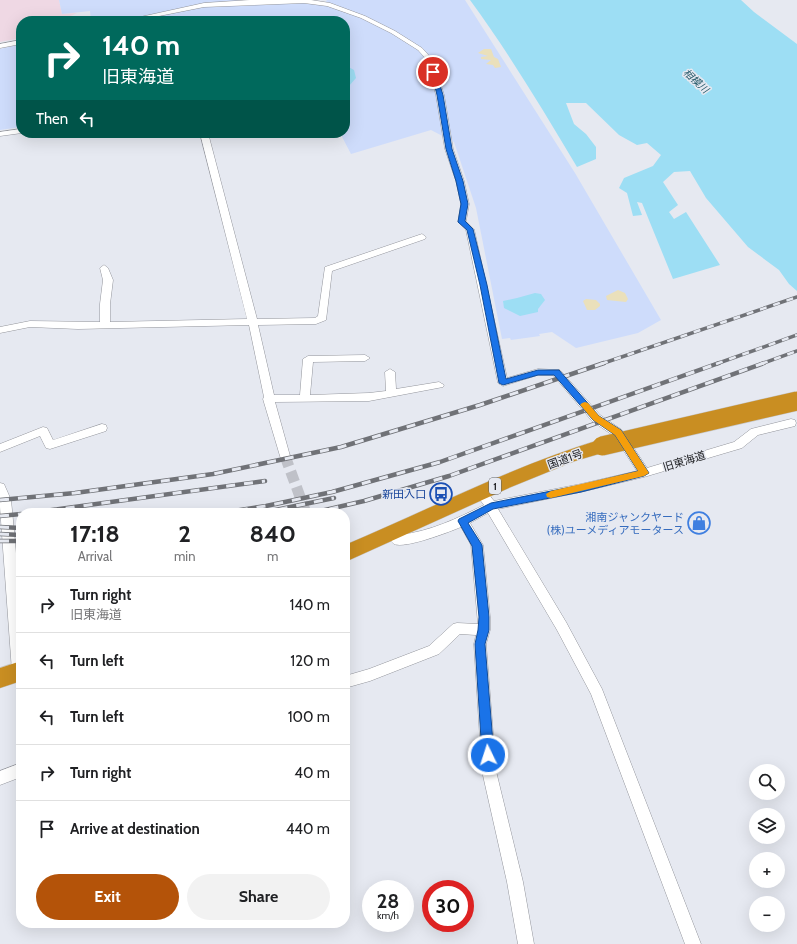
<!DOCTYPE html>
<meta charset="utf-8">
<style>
body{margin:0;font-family:Cabin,"Noto Sans JP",sans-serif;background:#f2f2f2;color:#202124;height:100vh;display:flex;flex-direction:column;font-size:15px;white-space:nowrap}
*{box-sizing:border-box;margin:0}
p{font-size:13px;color:#757577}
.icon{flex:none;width:22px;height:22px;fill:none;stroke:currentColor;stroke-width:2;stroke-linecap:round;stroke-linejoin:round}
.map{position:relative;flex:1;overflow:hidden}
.sheet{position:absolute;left:16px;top:508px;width:334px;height:420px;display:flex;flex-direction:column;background:#fff;border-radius:16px;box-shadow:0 4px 16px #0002}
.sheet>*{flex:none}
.guide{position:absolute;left:16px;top:16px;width:334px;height:122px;border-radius:16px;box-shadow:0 4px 16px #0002;background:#00695c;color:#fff;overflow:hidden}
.controls{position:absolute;left:749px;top:764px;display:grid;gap:8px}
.controls a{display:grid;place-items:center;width:36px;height:36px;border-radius:50%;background:#fff;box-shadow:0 4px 16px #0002;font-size:20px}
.speed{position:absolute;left:362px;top:880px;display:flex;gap:8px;font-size:20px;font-weight:700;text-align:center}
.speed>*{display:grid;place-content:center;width:52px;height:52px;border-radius:50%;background:#fff;box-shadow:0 4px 16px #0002;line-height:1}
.speed small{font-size:10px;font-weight:400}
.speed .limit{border:6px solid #d22;background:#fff;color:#111}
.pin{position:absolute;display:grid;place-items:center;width:34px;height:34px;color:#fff;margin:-17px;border:2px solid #fff;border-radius:50%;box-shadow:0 1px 4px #0007}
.me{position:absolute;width:44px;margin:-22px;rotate:356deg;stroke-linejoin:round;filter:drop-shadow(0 0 3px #0008)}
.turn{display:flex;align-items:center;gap:14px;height:84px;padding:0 20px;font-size:18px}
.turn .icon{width:52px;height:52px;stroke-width:2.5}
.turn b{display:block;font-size:28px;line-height:34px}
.then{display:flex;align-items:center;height:38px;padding:0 20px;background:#0003;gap:8px;font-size:15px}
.eta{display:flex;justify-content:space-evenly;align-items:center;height:68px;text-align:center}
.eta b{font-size:24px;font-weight:700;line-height:28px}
.button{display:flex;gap:8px;margin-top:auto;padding:8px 20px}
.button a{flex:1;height:46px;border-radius:24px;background:#b45309;color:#fff;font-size:16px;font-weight:700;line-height:46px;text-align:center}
.button a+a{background:#f2f2f2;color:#202124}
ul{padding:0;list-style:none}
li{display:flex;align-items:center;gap:12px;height:56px;padding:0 20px;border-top:1px solid #e0e0e0}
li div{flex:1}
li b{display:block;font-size:15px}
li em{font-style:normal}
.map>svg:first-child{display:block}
.education{fill:#efd8e4}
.green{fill:#cedcfb}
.sand{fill:#eae0bb}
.water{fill:#9ddef4}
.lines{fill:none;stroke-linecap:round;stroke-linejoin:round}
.street-tunnel{stroke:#bfc1c8;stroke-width:11;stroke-dasharray:11 5.5;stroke-linecap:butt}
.street-casing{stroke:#93959c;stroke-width:1}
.highway-casing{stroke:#c6c6c7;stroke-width:1}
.street{fill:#fff;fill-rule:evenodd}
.highway{fill:#c98e22;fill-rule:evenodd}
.rail-far1-casing{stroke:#707277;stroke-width:3.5}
.rail-casing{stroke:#707277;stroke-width:4.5}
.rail-far1{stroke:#e6e9f1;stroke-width:2.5;stroke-dasharray:7;stroke-linecap:butt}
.rail{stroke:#e6e9f1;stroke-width:3;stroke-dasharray:9;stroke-linecap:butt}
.highway-bridge-casing{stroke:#c6c6c7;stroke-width:20;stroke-linecap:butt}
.highway-bridge{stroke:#c98e22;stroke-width:19}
.route{fill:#1a73e8;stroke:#114b97}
.slow{fill:#f59e0b}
.labels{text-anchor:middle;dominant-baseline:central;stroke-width:3;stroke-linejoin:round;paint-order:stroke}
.far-water-label{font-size:10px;font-style:italic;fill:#245868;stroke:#e6e9f1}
.shield{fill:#e6e9f1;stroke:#5d5e63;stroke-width:1}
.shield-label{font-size:10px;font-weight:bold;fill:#222326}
.street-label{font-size:11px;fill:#222326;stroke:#e6e9f1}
.transit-label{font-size:11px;fill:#164399;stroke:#e6e9f1;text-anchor:end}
.shop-label{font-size:11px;fill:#366cbe;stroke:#e6e9f1;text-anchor:end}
</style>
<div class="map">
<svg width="797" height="944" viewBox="0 0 797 944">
<rect width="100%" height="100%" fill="#e6e9f1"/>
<path class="education" d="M0,0H59L62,14L77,13L60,21H21V38L0,42Z"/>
<path class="green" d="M59,0H240L243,4L303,3L323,5L327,0H465L575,173L661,320L638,333L576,348L552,332L539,334L540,336L511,340L510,338L502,339L476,208L454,142L431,130L351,154L340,133H345V21H91L90,11L62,14Z
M21,44V127L0,130V49Z"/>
<path class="sand" d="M484,49H491L494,57L498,59L501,67L495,68L493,65L486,64L491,60L481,59V57L488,56L478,53Z
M618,290L625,293L628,299L626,302L607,300L606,296Z
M586,299L596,300L600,304V306L595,310H587L583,301Z"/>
<path class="water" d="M470,0H741L754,12L797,44V291L789,284L779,270L748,247L706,198L690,171L674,172L663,182L678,205L669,212L674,219L686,212L720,265L673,279L642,203L637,202L642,215L633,216L627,193L619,188L624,178L653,166L661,155L647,143L637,145L619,135L586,103H566L574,124L586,134L596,147V159L577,167C543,110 509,53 470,0Z
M345,65L354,70L356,78L349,86L345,87Z
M535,293L541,294L545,300L538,309V312L520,316L504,308L503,301L517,298Z"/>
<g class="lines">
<path class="street-tunnel" d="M285,456L306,513"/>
<g class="street-casing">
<path id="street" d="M250,0H311L330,3L365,16L395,31L422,48L433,60L444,95L453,149L464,181L469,204L466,221L474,229L507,378L538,369L560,370L600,415L622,430L647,468L734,442L751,429L791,419L795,420L796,423L795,426L758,435L742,448L644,477L581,492L498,509L566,622L602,689L701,944H685L591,694L557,630L488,513L470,523L483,545L490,617V630L486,644L496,771L523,882L534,944H518L507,882L482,771L474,644L476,635L460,634L439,654L370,681L345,688V676L369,669L429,646L453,624L457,623L478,624L471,545L461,527C449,532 405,549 394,544C391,542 389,537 387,534L389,531C394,529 397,530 400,535C431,531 456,519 484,505L474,492L476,489C485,486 489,495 494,501L581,484L637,471L614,436L592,421L553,375H538L503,386L498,383L466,230L458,222L461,204L456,181L445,149L436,95L427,60L418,50L391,33L361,18L327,6L304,3L204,7L134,21H122L204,3Z
M21,40V44L0,48V44Z
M21,129L22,133L0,136V132Z
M200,133H208L257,319L315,318L318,316L325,267L419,235L422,234L426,237L425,239L332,271L326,320L316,324L258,325L274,395H300L303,359L308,356L365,355L370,358L365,361L313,362L310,395L369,393L386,391L385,372L390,369L395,372L396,389L439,382L444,385L443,387L369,401L275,402L290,456L289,459H281L280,456L263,399L264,397L249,325L78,329L30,327L0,333V327L30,321L100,322V304L103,280L100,268L104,265L108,268L113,280L110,304V322L247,319Z
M102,424L106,425L107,428L106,431L50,449L46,448L40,436L0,452V444L43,427L47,428L53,440Z
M0,483L4,484L11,500L15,541L21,616V676L19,677L14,675L12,671L0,507Z
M21,763V777L0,785V771Z"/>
</g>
<g class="highway-casing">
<path id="highway" d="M602,439L609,441L611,446L609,451L575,461L511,487L345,562V545C430,509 513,466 602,439Z
M21,661V681L0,688V668Z"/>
</g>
<use href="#street" class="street"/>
<use href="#highway" class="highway"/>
<g class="rail-far1-casing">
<path id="rail-far1" d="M601,364L797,297
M716,364L797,335
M761,364L797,351"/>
</g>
<g class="rail-casing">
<path id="rail" d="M0,500L75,493L213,474L341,447L480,405L604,363
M30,513L265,481
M221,513L266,506L332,492L440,462L719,363
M261,513L334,498
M312,513L364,501L449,476L764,363
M0,516L21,514
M0,527L21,528
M0,534L21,535
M0,541H21"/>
</g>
<use href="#rail-far1" class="rail-far1"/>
<use href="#rail" class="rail"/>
<g class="highway-bridge-casing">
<path id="highway-bridge" d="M602,446L797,401"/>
</g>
<use href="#highway-bridge" class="highway-bridge"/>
</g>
<path class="route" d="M431,70L436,72L443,95L452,149L463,181L468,204L465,221L473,229L487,285L506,379L538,370H559L599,416L621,430L649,473L644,476L581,492L493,509L468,523L482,545L489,617V630L485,644L494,755L492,759L488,761L484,759L482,755L475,644L478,630L479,617L472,546L458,521L459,519L491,503L581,485L638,471L615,435L593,420L554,375H538L503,385L499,383L480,285L467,230L458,222L461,204L456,181L446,149L437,95Z"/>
<path class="slow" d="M585,402L588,403L599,416L621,430L649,473L644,476L551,498L547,497L546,494L551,491L638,471L615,435L593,420L582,407L580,405L582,403Z"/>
<defs>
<g id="bus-ring" transform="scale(1.15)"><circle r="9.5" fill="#e6e9f1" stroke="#1a4fb4" stroke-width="1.5"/><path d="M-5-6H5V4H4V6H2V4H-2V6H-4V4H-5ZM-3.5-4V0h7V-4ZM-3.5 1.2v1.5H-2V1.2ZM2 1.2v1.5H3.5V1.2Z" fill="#1a4fb4"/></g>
<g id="shop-ring" transform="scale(1.15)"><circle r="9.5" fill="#e6e9f1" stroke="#3f7fe0" stroke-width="1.5"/><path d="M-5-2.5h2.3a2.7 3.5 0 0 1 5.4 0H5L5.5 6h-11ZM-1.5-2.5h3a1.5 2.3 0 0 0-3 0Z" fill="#3f7fe0"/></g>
</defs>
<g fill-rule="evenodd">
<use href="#bus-ring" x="441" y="494"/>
<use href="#shop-ring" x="699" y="523"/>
</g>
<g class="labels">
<g class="far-water-label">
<text transform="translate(696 81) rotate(42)">相模川</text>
</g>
<rect class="shield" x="489" y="478" width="12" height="16" rx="3"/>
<g class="shield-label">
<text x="495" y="486">1</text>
</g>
<g class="street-label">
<text transform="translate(565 459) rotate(-20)">国道1号</text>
<text transform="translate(684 461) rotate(-17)">旧東海道</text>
</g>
<g class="transit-label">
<text x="426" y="494">新田入口</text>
</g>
<g class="shop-label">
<text x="684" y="517">湘南ジャンクヤード<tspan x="684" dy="13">(株)ユーメディアモータース</tspan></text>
</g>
</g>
</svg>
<div class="controls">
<a><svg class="icon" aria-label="search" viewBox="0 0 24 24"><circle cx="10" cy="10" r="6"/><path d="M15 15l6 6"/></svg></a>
<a><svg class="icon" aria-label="layers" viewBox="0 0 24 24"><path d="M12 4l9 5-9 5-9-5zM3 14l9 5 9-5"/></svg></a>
<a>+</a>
<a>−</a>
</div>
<div class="speed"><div>28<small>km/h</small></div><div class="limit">30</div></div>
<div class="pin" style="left:433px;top:72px;background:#d93025"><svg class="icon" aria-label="arrive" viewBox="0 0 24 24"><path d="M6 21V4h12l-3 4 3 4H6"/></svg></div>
<svg class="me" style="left:488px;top:755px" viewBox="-20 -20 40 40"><circle r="17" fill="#1a73e8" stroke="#fff" stroke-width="3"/><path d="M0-11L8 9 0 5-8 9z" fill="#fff"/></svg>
<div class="guide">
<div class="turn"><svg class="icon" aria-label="right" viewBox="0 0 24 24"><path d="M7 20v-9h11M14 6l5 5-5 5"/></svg><div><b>140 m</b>旧東海道</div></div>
<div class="then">Then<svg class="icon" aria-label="left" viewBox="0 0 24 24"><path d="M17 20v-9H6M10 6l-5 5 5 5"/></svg></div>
</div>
<section class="sheet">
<div class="eta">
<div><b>17:18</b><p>Arrival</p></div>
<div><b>2</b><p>min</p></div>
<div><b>840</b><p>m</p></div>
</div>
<ul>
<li><svg class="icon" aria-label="right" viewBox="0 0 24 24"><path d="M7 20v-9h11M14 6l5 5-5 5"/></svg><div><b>Turn right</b><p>旧東海道</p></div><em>140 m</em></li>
<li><svg class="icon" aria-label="left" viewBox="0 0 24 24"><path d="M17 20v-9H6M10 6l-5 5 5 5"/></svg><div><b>Turn left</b></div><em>120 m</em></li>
<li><svg class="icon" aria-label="left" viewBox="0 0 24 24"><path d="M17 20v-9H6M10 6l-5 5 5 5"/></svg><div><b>Turn left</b></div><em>100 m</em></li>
<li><svg class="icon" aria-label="right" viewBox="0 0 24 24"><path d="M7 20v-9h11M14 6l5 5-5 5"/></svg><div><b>Turn right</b></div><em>40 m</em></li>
<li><svg class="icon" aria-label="arrive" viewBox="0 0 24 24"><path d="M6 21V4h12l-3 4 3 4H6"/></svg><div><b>Arrive at destination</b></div><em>440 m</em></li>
</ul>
<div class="button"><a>Exit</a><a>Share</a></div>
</section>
</div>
